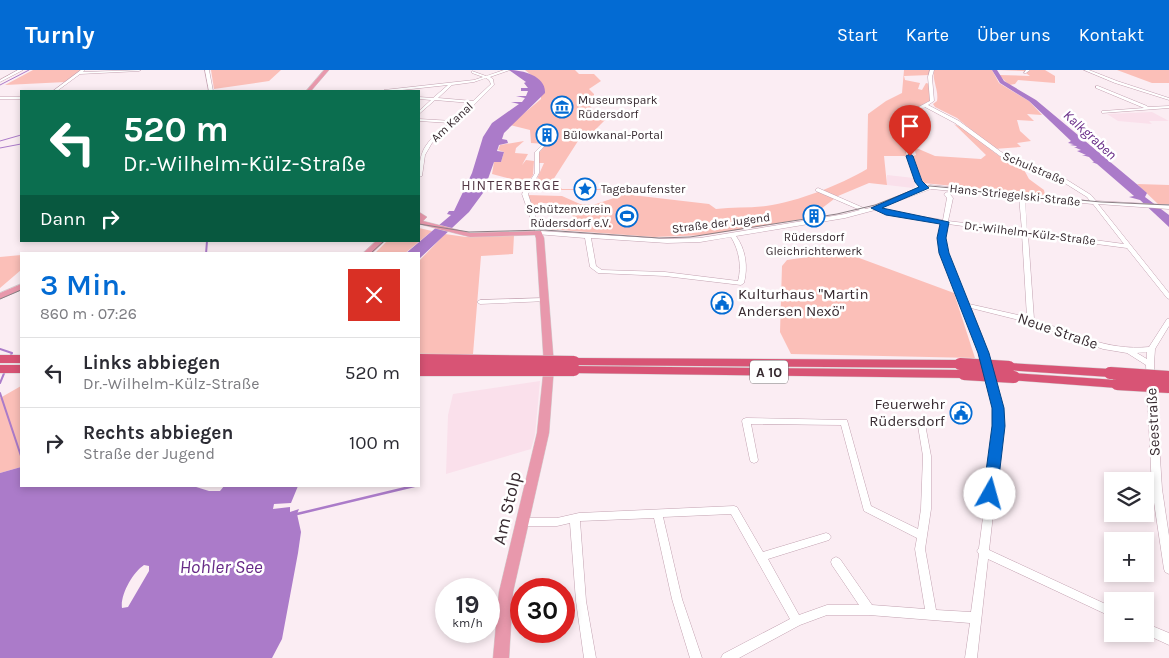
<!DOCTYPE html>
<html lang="de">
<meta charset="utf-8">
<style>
body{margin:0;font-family:Karla,sans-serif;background:#f2f2f3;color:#2b2b33;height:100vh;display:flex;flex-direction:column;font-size:19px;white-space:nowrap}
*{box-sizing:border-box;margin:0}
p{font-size:16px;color:#7c7c81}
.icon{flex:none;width:28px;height:28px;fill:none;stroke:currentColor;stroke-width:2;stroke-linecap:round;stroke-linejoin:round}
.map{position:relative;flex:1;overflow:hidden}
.drawer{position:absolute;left:20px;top:182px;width:400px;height:235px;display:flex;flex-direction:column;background:#fff;border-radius:0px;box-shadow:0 2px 8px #0003}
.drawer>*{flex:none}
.hud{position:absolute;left:20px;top:20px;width:400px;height:152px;border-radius:0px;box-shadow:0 2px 8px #0003;background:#0b6e4f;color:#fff;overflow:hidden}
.fabs{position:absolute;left:1104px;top:402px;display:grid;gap:10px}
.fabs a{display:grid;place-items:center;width:50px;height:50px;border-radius:0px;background:#fff;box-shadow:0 2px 8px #0003;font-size:25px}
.speed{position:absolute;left:435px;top:508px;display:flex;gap:10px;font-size:25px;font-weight:700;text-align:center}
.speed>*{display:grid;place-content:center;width:65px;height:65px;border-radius:50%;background:#fff;box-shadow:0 2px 8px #0003;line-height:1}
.speed small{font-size:12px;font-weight:400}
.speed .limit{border:8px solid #d22;background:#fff;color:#111}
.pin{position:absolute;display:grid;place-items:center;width:42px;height:42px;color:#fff;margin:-51px -21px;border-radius:50% 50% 50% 0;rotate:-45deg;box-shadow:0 0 5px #0007}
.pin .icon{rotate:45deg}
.me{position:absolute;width:55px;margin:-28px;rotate:7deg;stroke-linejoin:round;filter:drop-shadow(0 0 4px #0008)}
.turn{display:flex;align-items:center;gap:18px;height:105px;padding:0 20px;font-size:22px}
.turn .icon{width:65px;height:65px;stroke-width:2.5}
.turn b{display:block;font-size:35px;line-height:42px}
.then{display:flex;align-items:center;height:48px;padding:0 20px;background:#0003;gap:10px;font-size:19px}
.round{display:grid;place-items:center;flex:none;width:52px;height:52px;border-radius:0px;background:#f2f2f3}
.overview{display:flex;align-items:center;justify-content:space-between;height:85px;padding:0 20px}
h1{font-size:30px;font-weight:600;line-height:38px;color:#036bd3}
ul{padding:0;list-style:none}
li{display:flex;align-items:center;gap:15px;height:70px;padding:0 20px;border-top:1px solid #e1e1e2}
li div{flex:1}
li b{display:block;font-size:19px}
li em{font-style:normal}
header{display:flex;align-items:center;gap:30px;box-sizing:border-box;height:70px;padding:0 25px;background:#036bd3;color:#fff}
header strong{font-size:24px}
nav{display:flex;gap:28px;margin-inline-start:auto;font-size:18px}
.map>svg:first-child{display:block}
.built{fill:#fae0eb}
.green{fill:#fbbfb8}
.water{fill:#ab7bc9;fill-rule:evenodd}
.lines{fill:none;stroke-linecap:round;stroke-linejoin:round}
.stream-far2{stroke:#ab7bc9;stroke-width:1}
.stream-far1{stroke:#ab7bc9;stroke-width:2}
.stream{stroke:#ab7bc9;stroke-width:2.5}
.minor-casing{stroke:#c3a2b1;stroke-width:1}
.major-casing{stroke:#d3d0d1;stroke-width:1}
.highway-casing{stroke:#d3d0d1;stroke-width:1}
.minor{fill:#fff;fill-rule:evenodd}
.major{fill:#e898ac;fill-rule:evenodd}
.highway{fill:#d85475;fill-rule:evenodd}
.tram{stroke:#8c7f85;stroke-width:1}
.highway-bridge-casing{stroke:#d3d0d1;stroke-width:13;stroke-linecap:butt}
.highway-bridge{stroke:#d85475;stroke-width:12}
.route{fill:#036bd3;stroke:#024689}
.labels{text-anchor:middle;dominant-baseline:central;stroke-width:5;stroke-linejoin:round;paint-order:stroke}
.far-poi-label{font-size:12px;fill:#372a30;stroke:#fff;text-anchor:start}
.far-street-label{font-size:12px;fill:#372a30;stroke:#fff}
.far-water-label{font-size:14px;font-style:italic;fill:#672a87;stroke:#fff}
.far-neighbourhood-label{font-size:14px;letter-spacing:1px;fill:#533845;stroke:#fff}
.shield{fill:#fff;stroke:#736a6e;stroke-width:1}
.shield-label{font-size:14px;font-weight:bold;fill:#372a30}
.poi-label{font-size:15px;fill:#372a30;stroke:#fff;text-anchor:start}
.street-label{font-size:15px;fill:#372a30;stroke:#fff}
.near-street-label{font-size:18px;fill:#372a30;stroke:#fff}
.near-water-label{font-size:19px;font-style:italic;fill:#672a87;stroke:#fff}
</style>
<header>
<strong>Turnly</strong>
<nav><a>Start</a><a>Karte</a><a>Über uns</a><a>Kontakt</a></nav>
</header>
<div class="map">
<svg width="1169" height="588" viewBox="0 0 1169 588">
<rect width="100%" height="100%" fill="#fbedf3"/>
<path class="built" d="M1152,42L1169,51H1149L1152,54L1118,51L1107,44Z
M887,105L914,108L915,116L913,118L887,115Z
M540,311L535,365L531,379L446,404L448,345L453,324Z"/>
<path class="green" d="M33,0H81L66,12L5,15Z
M211,0H281L269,11L214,19Z
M525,0H575L579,4H594L601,11L589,19L594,24V33L590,35L594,43L605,50L594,61L604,63L590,64L578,71L553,110L562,119H609L623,124L709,134L716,139C732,137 749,138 766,136C799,131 838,116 867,99L868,44L886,31L902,23L904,0H931L929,5L904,6L905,10L920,13L918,19L922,20L926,13L930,14V31C898,46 902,54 908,86H884L887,115L869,113L838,126L809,148L706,165L654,167L547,159L544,156L575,149C564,135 555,133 538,133V139L532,140L527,125L562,126L580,134L593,135L614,128L602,120H532L544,93H539L538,84L546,74L531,73L530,60L510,55L541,29V13Z
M934,0H992L999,13L1029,31L1042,45L1027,44L1034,51L1017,50L1020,61L1031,71L1017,73L1021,77L994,79L957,48L935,37L933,34L937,31C939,20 932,11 934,0Z
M998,0H1045L1055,6V13L1018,10L1015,14L1009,15L999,5L1030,6L1023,1Z
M1117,0H1169V13H1152Z
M954,54C976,62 999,93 1022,96L1029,109L1044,120L1045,125L923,113L913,86L916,85L914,77L935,86L981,89L986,85Z
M524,71L516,78L515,83L528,84L522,95L526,90L534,91L533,105L528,112H522L492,104L494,92H501L504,82L498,80L500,75Z
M1137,114L1169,115V134H1158Z
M419,158L432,161L404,184L375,183L387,171H419Z
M445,164L466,167L514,165L513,184L481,186L473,284H419V191Z
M843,182L954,223L975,288L791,284L780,262L782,196L787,190Z
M21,185V200L0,218V187Z
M21,316V397L0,403V328Z"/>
<path class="water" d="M509,0C523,0 546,6 545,23L504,63L502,69L507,70L508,73L499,75L497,81L504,82L501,92H494L483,123L469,142L419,189V184H405L451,145L447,144L449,141H454L472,103L483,67L492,53L519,34L511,32H522L525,28L516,26H526L528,21H521V18H528L524,13L526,12Z
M992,0H997L1004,11L1036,30L1139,116L1147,123L1145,127L1169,145V157L1140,130L1129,127L1134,126L1097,94L1092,92H1094L1089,87L1082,85H1086L1077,81L1081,80L1074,77H1077L1076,76L1070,75L1074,74H1068L1073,73H1068L1071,71L1029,31L1000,13Z
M21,397V416H193L209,421H220L224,416H298L291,433L274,434L273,439L290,437V442L299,439L297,444L301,462L298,483L282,569L272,588H0V403ZM144,495L149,496V501L128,537L122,538C120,525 133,502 144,495Z"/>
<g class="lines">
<path class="stream-far2" d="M0,15L29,0
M0,71L21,65
M0,78L21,74"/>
<path class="stream-far1" d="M206,184L207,171
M0,279L12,283L10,287
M0,313L5,301
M0,323L21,386"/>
<path class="stream" d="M297,444L414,416"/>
<g class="minor-casing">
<path id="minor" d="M18,0H23L0,12V10Z
M81,0H85L83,2L141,0L139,1L80,4L57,21H53Z
M205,0H209L213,21H209Z
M504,0H510L490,7L493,9L494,15L454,55L432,73L425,85L422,106L419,107C419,76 428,71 450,53L419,51V49L453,51L471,33L435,30L419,44V41L431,30L419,29V27L433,28L448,15L393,21H383L384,20L474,10L483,7L472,3V1L486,6ZM486,8L489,10L491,14L473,31L438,28L452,15L474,12Z
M930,0H934L932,7L934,31L928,35L959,51L1004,84L1067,110L1091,125L1096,131L1169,135V139L1098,134L1169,223V229L1167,228L1127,178L1028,165L1034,249C1073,263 1106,281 1149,277L1167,249H1169V256L1155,279L1154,294L1162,419L1169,466V504L1165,502L1164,499L1152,419L1146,295L1127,283L1103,279L1074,269L1031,253L971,238L983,268L997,312L1001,335L1003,357L989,480L1112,537V547L988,489L977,588H965L970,553L869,545H827L800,555L739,588H721L723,584L790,549L731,444L663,447L682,529L702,588H690L672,529L654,448L580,451L586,531L596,588H584L576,531L570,453L557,456H521L518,455L516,452L518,449L521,448H557L579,443L734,436L737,437L763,482L826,463L829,464L831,467L829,470L768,489L799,545L827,535H859L832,495L831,492L832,489L836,487L840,489L872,535L925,539L915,479L917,468L864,441L841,355L751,354L758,390L757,392L754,393L751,392L750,390L742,351L743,349L746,348L847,350L871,436L918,459L921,439L923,386L918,356L919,354H925L931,386V439L925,479L936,540L971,542L979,484L977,481L979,478L995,357L993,335L989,312L976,268L941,183L939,168L942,153L886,144L875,140L845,148L736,166C746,180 748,197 744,213L741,215L665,206L598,203L590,197L585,168L536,164L522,124L535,103V82L543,74L545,75L539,82V103L528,124L540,161L667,169L700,168L845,144L860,140L816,121V119L818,118L866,139L873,137L922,118C910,106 897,62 907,46C910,41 924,34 930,31L928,7ZM925,37L955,53L1000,86L1063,112L1087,127L1090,131L930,115L926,117C911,101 904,68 911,47ZM931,119L1019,127L1022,160L948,151L953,128L949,123L947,122L944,124L947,128L943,150L887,141L880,138ZM1025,128L1093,134L1124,174L1027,161ZM948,154L1022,164L1027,247L969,234L947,183L945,168ZM731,167C739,180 742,196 738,211L665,202L602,200L596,196L591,168L667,173L700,172ZM1147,282V289L1137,283Z
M1026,0H1030L1026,3H1024Z
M1084,0H1089L1117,11L1169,28V30L1115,13Z
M1096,16H1098L1147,36L1148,37L1169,36V38L1102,43V41H1103L1144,38L1096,18Z
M0,27H21V29H0Z
M545,228L547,229L548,230L547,231L480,234L477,232L480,230Z
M1145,553L1169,563V575L1145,564Z"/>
</g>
<g class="major-casing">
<path id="major" d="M324,0H329L311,21H306Z
M419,142L427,147L423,151L470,163L538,161H541L544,168L554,296L549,363L513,522L509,588H493L499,522L537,363L544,296L536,168L535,165L470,167L419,154Z
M376,171H385L371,184H362Z
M21,214V220L0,229V223Z"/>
</g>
<g class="highway-casing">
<path id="highway" d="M0,285H21V293H0Z
M574,288L960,290L966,294L960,298L570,295L568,292L570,289Z
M1009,293L1110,299L1116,303L1110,307L1005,300L1003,297L1005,294Z
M0,295H21V303H0Z
M574,296L964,300L970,304L964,308L570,303L568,300L570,297Z
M1014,303L1117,310L1123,314L1117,318L1010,310L1008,307Z"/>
</g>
<use href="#minor" class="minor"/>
<use href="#major" class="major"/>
<use href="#highway" class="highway"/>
<path class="tram" d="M419,154L469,162L544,160L659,168L690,167L837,144L875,135L918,118L930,116L1101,132L1169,135
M370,184L384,171
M0,229L21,220"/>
<g class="highway-bridge-casing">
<path id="highway-bridge" d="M419,290L574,292
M960,294L1009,297
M419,300H574
M1110,303L1169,307
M964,304L1014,307
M1117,314L1169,317"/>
</g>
<use href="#highway-bridge" class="highway-bridge"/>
</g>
<path class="route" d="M910,84L913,86L922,111L929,118L882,138L949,152L946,168L949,183L989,283L1004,338L1005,356L997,424L995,428H985L983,424L992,356V338L978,283L939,183L937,168L940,154L886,145L871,138L919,117L915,112L906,86Z"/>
<defs>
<g id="museum-ring" transform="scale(1.125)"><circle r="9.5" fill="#fff" stroke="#036bd3" stroke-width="1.5"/><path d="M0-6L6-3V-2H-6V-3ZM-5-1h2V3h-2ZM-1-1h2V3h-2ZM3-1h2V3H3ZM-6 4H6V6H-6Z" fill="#036bd3"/></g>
<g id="building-ring" transform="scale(1.125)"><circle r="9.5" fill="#fff" stroke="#036bd3" stroke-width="1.5"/><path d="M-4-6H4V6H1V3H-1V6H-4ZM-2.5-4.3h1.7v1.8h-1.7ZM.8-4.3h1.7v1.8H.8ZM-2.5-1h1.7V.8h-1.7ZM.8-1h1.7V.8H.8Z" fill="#036bd3"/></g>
<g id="sight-ring" transform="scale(1.125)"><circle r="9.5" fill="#fff" stroke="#036bd3" stroke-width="1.5"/><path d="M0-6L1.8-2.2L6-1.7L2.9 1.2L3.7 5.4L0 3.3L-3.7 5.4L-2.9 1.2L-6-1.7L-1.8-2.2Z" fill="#036bd3"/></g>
<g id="stadium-ring" transform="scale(1.125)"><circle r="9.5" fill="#fff" stroke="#036bd3" stroke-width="1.5"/><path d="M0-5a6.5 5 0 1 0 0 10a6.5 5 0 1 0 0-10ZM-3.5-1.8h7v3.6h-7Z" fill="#036bd3"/></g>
<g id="civic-ring" transform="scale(1.125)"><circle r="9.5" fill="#fff" stroke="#036bd3" stroke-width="1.5"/><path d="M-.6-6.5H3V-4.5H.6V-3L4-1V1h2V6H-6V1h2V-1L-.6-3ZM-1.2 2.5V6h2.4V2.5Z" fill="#036bd3"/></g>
</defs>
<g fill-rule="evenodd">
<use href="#museum-ring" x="562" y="37"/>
<use href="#building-ring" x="547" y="65"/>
<use href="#sight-ring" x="585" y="119"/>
<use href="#stadium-ring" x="627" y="146"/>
<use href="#building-ring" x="814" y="146"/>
<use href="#civic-ring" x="722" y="233"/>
<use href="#civic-ring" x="961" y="343"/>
</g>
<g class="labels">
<g class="far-poi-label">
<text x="578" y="30">Museumspark<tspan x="578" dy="14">Rüdersdorf</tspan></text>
<text x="563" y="65">Bülowkanal-Portal</text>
<text x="601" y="119">Tagebaufenster</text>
<text x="611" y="139" text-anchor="end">Schützenverein<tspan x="611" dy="14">Rüdersdorf e.V.</tspan></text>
<text x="814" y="167" text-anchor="middle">Rüdersdorf<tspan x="814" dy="14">Gleichrichterwerk</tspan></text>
</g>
<g class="far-street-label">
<text transform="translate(452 52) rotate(-43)">Am Kanal</text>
<text transform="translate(1034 98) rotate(23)">Schulstraße</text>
<text transform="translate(1015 125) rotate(6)">Hans-Striegelski-Straße</text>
<text transform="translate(721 153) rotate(-7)">Straße der Jugend</text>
<text transform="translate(1030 163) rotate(7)">Dr.-Wilhelm-Külz-Straße</text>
</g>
<g class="far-water-label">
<text transform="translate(1090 65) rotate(42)">Kalkgraben</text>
</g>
<g class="far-neighbourhood-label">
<text x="511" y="115">HINTERBERGE</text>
</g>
<rect class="shield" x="750" y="290.5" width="38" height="23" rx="4"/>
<g class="shield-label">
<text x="769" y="302">A 10</text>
</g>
<g class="poi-label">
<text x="738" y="224">Kulturhaus "Martin<tspan x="738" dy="17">Andersen Nexö"</tspan></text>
<text x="945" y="334" text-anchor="end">Feuerwehr<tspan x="945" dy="17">Rüdersdorf</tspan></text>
</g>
<g class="street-label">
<text transform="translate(1058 261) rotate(19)">Neue Straße</text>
<text transform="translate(1153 352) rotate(-93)">Seestraße</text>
</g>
<g class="near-street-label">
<text transform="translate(507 438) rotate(-77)">Am Stolp</text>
</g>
<g class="near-water-label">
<text x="221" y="497">Hohler See</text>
</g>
</g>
</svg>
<div class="fabs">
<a><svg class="icon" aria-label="layers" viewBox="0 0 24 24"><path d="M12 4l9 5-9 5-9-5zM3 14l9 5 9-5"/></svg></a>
<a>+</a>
<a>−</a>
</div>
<div class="speed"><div>19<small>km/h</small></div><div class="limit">30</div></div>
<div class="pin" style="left:910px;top:86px;background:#d93025"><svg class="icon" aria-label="arrive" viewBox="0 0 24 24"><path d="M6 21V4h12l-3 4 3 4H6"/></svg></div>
<svg class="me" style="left:990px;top:424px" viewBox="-20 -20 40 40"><circle r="19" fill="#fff"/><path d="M0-13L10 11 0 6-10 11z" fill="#036bd3"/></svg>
<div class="hud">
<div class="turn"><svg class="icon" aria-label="left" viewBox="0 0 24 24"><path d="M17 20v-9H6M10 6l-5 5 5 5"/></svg><div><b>520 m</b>Dr.-Wilhelm-Külz-Straße</div></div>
<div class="then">Dann<svg class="icon" aria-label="right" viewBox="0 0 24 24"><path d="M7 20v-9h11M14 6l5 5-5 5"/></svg></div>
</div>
<section class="drawer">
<div class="overview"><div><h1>3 Min.</h1><p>860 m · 07:26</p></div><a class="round" style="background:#d93025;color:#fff"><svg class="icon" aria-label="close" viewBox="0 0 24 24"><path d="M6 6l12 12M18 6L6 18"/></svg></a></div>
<ul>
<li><svg class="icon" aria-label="left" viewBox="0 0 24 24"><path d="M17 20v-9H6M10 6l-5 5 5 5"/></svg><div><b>Links abbiegen</b><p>Dr.-Wilhelm-Külz-Straße</p></div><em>520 m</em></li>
<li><svg class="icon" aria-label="right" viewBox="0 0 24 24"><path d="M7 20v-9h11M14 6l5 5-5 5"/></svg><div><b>Rechts abbiegen</b><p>Straße der Jugend</p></div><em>100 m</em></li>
</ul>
</section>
</div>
